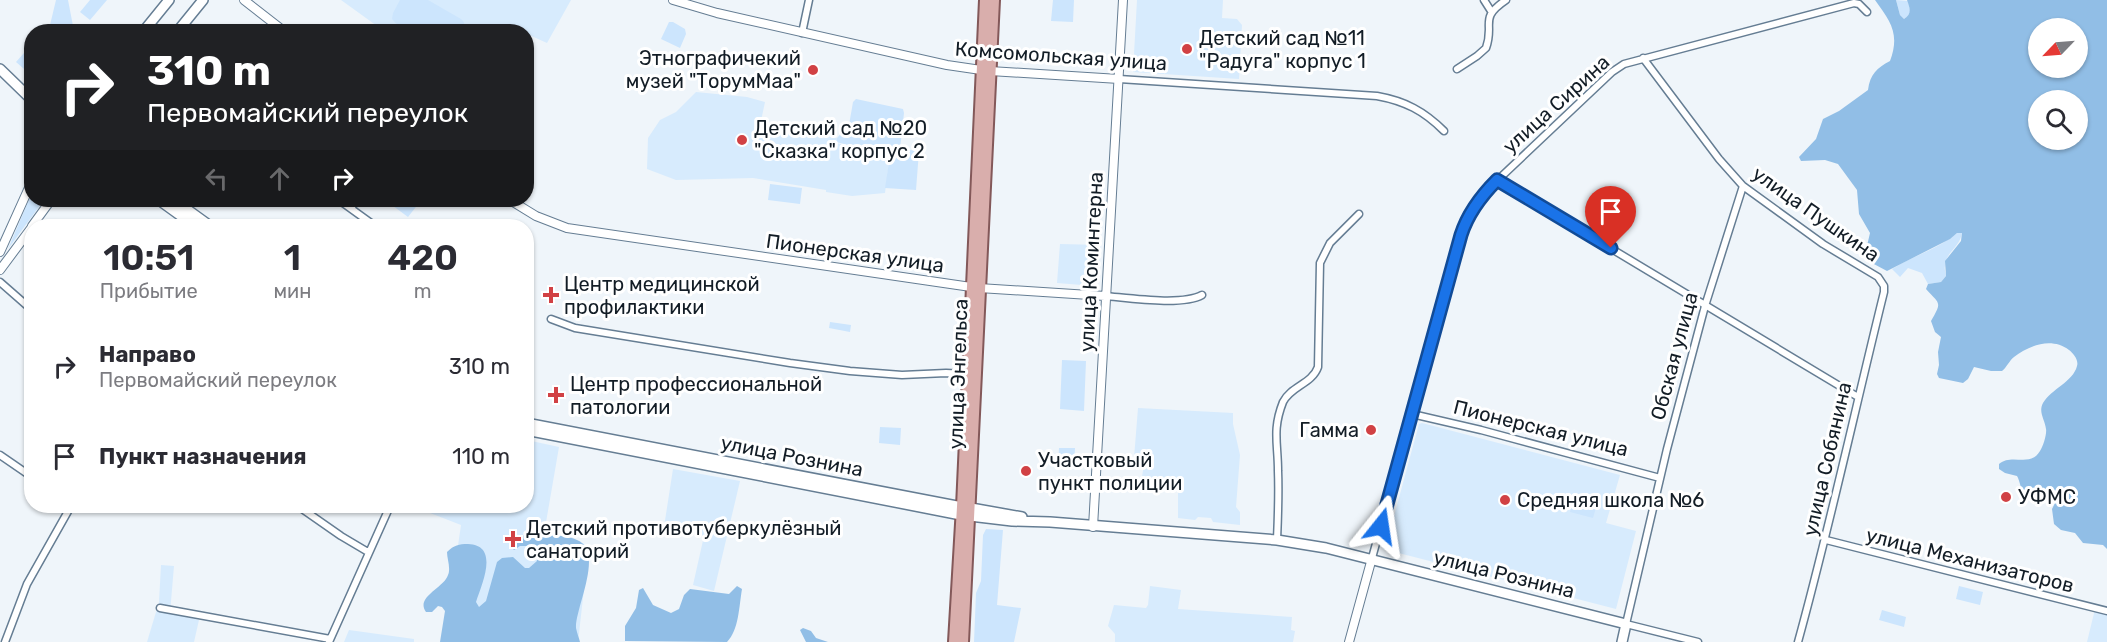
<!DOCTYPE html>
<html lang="ru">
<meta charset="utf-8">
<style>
body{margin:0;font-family:Rubik,sans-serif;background:#f2f2f3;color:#2b2b33;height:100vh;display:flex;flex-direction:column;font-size:22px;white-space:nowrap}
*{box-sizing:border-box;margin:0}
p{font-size:20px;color:#7c7c81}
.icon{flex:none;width:33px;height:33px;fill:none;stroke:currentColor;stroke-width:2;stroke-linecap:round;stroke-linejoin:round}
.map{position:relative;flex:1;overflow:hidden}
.panel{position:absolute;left:24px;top:219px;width:510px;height:294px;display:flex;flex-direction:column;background:#fff;border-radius:24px;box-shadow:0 2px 4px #0004}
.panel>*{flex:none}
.top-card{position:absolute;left:24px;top:24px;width:510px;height:183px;border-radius:24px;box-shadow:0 2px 4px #0004;background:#202124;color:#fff;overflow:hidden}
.needle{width:39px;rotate:245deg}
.fabs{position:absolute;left:2028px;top:18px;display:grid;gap:12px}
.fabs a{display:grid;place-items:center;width:60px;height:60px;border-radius:50%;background:#fff;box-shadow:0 2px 4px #0004;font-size:30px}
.pin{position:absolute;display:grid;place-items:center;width:51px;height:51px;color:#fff;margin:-62px -26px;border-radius:50% 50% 50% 0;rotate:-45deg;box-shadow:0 0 6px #0007}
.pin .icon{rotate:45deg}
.me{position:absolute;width:66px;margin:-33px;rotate:15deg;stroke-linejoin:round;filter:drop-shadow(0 0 4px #0008)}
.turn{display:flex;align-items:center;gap:21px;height:126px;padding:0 24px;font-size:27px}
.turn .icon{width:78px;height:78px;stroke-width:2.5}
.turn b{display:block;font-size:42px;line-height:51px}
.lanes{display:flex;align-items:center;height:57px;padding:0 24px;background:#0003;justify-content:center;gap:30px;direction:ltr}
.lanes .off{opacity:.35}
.eta{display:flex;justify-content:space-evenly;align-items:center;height:102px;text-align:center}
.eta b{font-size:36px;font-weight:600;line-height:42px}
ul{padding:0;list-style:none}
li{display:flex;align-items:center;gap:18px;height:90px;padding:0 24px}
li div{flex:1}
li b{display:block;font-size:22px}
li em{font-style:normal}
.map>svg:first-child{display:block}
.built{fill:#d7ebfd}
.green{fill:#cce5fd}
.forest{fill:#91bee6;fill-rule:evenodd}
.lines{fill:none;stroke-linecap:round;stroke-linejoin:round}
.minor-casing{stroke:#657d93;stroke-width:9}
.tertiary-casing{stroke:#657d93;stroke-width:10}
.secondary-casing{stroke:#657d93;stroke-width:12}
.primary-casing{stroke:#835859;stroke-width:14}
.minor{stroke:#fff;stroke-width:6}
.tertiary{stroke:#fff;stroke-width:8}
.secondary{stroke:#fff;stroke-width:9}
.primary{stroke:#d9aeac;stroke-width:10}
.route-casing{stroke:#114b97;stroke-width:15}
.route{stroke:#1a73e8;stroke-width:10}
.poi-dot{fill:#d14144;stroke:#fff;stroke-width:2}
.labels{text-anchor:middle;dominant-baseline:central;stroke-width:6;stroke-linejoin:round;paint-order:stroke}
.poi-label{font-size:20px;fill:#131d26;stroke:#fff;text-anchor:start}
.street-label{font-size:20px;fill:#131d26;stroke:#fff}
</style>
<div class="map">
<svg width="2107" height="642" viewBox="0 0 2107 642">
<rect width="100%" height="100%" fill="#eff5fa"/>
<path class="built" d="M341,0H571L547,43L527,34L526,32L384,31Z
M1137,0H1223L1222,18L1237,19L1242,25L1239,79L1133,72Z
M696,92L747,97L765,102L761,121L837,138L836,143L890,155L885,193L852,196L826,192V190L753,178L676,180L647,169L648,138L660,120L676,112Z
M1060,244L1101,245L1098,283L1094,286L1057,283Z
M1138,408L1233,413V424L1240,455L1236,507L1240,512V525L1213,522L1211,518L1198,517L1195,520L1178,518V486L1166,485V480H1157V485L1141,483L1145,458H1134Z
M1422,423L1620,475L1606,523L1636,531L1616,609L1383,549L1386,534L1390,531L1419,424Z
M527,440L559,447L544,534L589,545L578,642H444L461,525L412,506H526Z
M673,469L740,481L714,591L693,585L704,536L664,527Z
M161,565L174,566L170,613L199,620L194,642H147L159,602Z
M1150,586L1181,590L1178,609L1292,617L1291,630L1295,631L1293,642H1115V634L1108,626L1114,605L1146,608L1148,605Z
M2096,605L2107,608V642H2087Z
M349,630L414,639V642H344Z"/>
<path class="green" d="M56,0H68L74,31H44L50,25Z
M90,0H107L90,20L80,12Z
M400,0H428L461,19C465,22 466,27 463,32C441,32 407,39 392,19L393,13Z
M1053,0H1074L1073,22L1051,21Z
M1896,0L1908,1C1910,9 1912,14 1904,19L1900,15Z
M669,22H673L685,29L686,34L680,48L661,39Z
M31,45V75L16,62Z
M856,99L903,109L904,113L900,149L919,151L916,190L885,188L890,155L836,142L837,138L849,125L853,102Z
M770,184L802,188L800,204L768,200Z
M31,195L32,200H44L8,249Z
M385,200H415L419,203L408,217Z
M1957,233H1962C1960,247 1945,253 1945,266C1944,269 1946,273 1946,276L1941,282L1928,284L1922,273L1908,268L1900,277L1892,269C1913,256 1938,249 1957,233Z
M830,322L851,325L850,332L829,328Z
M1062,360L1086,361L1084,411L1060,409Z
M880,427L901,428L900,445L879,443Z
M1059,448H1075L1074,466H1058Z
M1574,498L1597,504L1593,518L1570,512Z
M986,529L1003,530L997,605L1021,608L1014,642H974L976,593L981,581L983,535Z
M1959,586L1983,592L1980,605L1956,599Z
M1882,610L1906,617L1904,627L1879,620Z"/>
<path class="forest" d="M1875,0H1896L1900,15L1904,19C1912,14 1910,8 1907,0H2107V549L2103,545L2083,543L2075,533L2061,530L2054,524L2052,509L2058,497L2054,489C2045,488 2034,501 2025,495C2021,491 2020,481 2017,476L2005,473L1999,469V464C2012,453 2030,468 2040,451C2043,447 2047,434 2046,429C2045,420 2038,412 2043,403C2051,389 2073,382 2077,366C2079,360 2073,353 2069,350C2052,337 2029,345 2014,357C2009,361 2007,367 2002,371H1991L1974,367L1968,379L1963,383L1939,378L1937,374L1939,365L1938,352L1941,337L1935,332L1931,321C1943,301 1939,304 1926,289L1928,284L1941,282L1946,276L1945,261L1961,241L1962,233H1957L1950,239L1887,271L1872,263L1869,258L1866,250L1870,233L1859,214L1857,190L1838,164L1825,160L1801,161L1799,157L1816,139L1823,119L1839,111L1868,90C1870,74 1877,68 1890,61C1900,34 1891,22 1875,0ZM2078,28V68H2038V28ZM2038,100H2078V140H2038Z
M526,535C542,537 561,533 577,540C605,551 575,608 576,628C577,633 579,638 580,642H440L445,611L442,607L438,606L432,612H426C415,597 444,588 448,575C451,568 447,559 447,552C454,545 459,544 468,544C500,545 482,584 476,602L479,607L486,601L497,562L502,558L513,557L525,568H529L537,561L536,553L528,546H520L514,550L509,544L512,538Z
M737,586L742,589C739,606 739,630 727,642L625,641V626L636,608L639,590L643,588L653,605L671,613L679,609L684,595L690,589L729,594Z
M803,628L811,631L816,638L828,642H806L800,630Z"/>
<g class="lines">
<g class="minor-casing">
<path id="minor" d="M1484,0L1491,11
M802,33L809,0
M1643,58L1719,159L1743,186L1823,244L1878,277L1884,286V292C1855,409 1830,526 1798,642
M1457,69L1477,56L1486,48C1495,23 1478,19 1506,0
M1119,79L1377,96C1405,101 1424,111 1444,131
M1497,180L1858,397
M339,200L375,226
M351,208L357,200
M0,282L32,310
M1105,296C1129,298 1182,306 1202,295
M551,319L575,328L790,363L850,371L902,375L946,373L967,374
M1412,414L1481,430L1660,478
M0,455L32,477
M298,506L341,536L368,552
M1277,540C1278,517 1279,494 1278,471C1278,443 1272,430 1283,402C1291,386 1312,384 1318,367L1320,263L1330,243L1359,214
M1826,540L2107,611
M1372,558L1464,225L1471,210L1485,192L1612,72L1624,64L1854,3L1859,4L1867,12
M160,608L330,639
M5,642L27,584L71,506
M329,642L390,506
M1698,642L1626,624L1667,449L1705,306L1743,186"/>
</g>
<g class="tertiary-casing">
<path id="tertiary" d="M244,0L285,32
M673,0L717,13L947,65L981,70
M990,71L1119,79
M510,200L536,216L567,228L971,287
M32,226L51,200
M0,252L32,181
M0,270L32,227
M979,288L1105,296
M1093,527L1123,0
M1349,642L1372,558"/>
</g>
<g class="secondary-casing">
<path id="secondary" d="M143,32L169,0
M177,32L203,0
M0,69L32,100
M159,200L195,226
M174,200L210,226
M526,423L962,507
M526,430L961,515
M971,508L1022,517
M970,516L1012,521L1050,522L1277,540L1326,548L1626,624L1622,642"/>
</g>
<g class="primary-casing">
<path id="primary" d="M954,642L962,507L985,0
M963,642L994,0"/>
</g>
<use href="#minor" class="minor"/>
<use href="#tertiary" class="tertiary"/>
<use href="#secondary" class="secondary"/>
<use href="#primary" class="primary"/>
</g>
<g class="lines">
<g class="route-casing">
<path id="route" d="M1381,526L1461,235C1468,213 1481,196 1497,180L1611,248"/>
</g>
<use href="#route" class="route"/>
</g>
<g class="poi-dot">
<circle cx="1187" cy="49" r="6"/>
<circle cx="813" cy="70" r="6"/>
<circle cx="742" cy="140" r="6"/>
<path d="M548 286h6v6h6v6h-6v6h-6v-6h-6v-6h6z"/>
<path d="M553 386h6v6h6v6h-6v6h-6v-6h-6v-6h6z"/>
<circle cx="1371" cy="430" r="6"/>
<circle cx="1026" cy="471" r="6"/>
<circle cx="2006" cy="497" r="6"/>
<circle cx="1505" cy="500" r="6"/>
<path d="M510 530h6v6h6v6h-6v6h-6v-6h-6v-6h6z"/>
</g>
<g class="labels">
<g class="poi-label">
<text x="1199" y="38">Детский сад №11<tspan x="1199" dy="23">"Радуга" корпус 1</tspan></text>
<text x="801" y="58" text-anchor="end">Этнографичекий<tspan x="801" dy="23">музей "ТорумМаа"</tspan></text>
<text x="754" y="128">Детский сад №20<tspan x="754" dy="23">"Сказка" корпус 2</tspan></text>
<text x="564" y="284">Центр медицинской<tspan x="564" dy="23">профилактики</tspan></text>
<text x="570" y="384">Центр профессиональной<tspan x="570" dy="23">патологии</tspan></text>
<text x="1359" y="430" text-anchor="end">Гамма</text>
<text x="1038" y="460">Участковый<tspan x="1038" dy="23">пункт полиции</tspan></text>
<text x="2018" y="497">УФМС</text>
<text x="1517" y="500">Средняя школа №6</text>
<text x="526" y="528">Детский противотуберкулёзный<tspan x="526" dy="23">санаторий</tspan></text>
</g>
<g class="street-label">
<text transform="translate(1061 56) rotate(4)">Комсомольская улица</text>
<text transform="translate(1556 104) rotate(-42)">улица Сирина</text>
<text transform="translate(1816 214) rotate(35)">улица Пушкина</text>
<text transform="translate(855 253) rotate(8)">Пионерская улица</text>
<text transform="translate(1091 262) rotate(-87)">улица Коминтерна</text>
<text transform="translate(1674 356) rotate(-75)">Обская улица</text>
<text transform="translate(958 374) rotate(-88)">улица Энгельса</text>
<text transform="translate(1541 428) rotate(14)">Пионерская улица</text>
<text transform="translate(792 456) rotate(11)">улица Рознина</text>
<text transform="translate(1827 459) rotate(-77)">улица Собянина</text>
<text transform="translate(1970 560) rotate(14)">улица Механизаторов</text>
<text transform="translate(1504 574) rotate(14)">улица Рознина</text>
</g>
</g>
</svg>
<div class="fabs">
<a><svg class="needle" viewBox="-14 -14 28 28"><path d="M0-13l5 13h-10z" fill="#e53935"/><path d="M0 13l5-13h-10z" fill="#7c7c81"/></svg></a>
<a><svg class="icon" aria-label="search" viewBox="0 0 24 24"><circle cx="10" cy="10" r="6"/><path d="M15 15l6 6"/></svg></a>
</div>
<div class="pin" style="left:1611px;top:248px;background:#d93025"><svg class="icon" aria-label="arrive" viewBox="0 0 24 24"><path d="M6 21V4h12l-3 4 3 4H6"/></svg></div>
<svg class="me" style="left:1381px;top:526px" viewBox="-20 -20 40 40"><path d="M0-17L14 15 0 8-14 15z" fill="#1a73e8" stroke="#fff" stroke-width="4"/></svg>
<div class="top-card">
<div class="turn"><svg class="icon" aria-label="right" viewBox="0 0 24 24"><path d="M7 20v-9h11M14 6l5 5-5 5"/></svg><div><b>310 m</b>Первомайский переулок</div></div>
<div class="lanes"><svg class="icon off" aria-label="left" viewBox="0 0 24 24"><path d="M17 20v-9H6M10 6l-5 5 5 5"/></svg><svg class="icon off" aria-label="ahead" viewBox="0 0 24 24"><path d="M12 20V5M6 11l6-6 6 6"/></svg><svg class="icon" aria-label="right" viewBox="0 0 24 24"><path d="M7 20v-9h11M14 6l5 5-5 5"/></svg></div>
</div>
<section class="panel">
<div class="eta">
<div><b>10:51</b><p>Прибытие</p></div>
<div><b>1</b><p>мин</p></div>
<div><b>420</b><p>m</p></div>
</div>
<ul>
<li><svg class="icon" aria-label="right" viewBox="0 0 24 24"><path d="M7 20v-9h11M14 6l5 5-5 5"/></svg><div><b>Направо</b><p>Первомайский переулок</p></div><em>310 m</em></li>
<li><svg class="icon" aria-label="arrive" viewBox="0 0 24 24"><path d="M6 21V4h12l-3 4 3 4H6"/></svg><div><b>Пункт назначения</b></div><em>110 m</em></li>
</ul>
</section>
</div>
